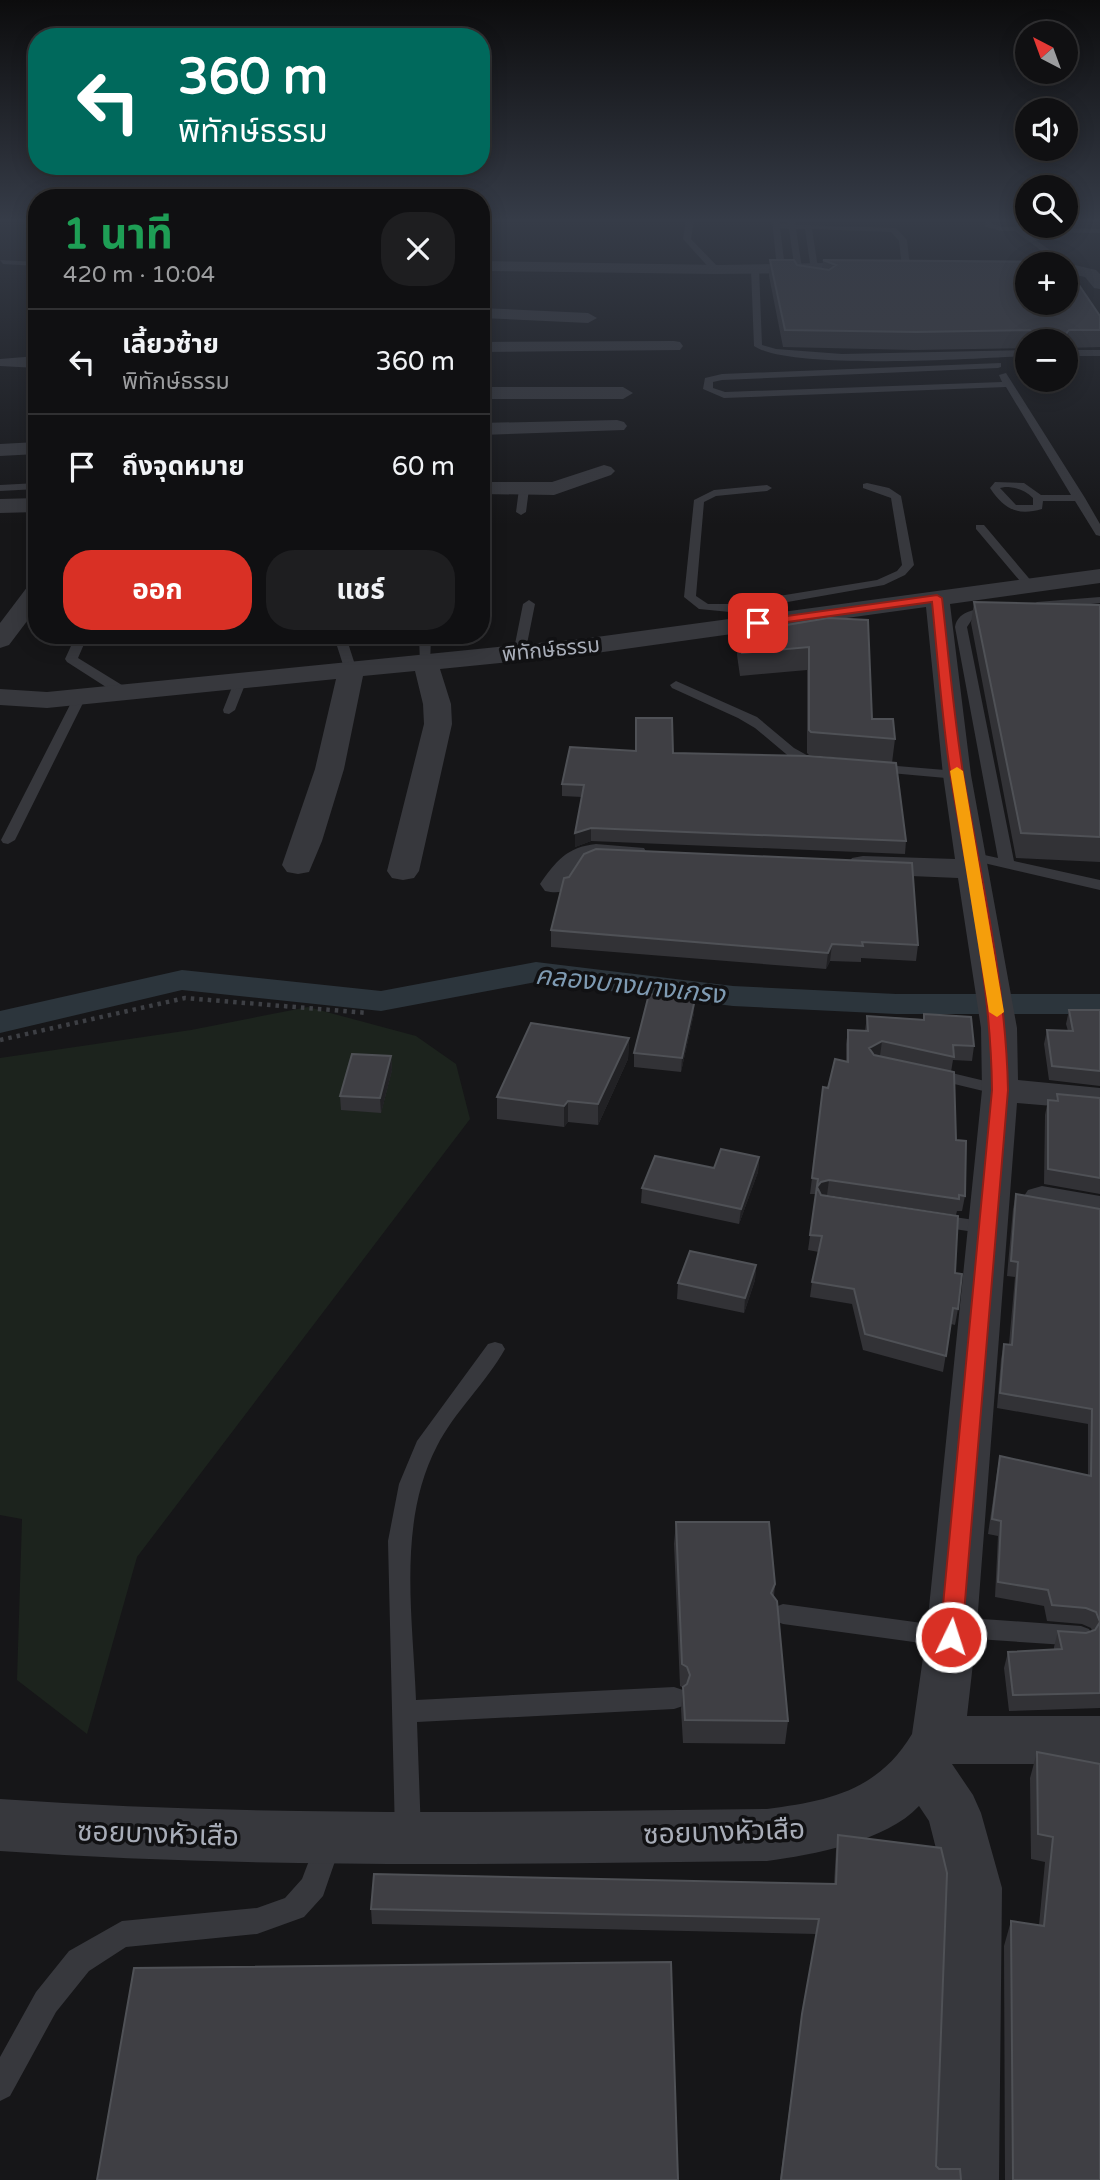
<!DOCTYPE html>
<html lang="th">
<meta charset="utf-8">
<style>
body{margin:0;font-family:"Varela Round","Noto Sans Thai",sans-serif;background:#1e1e20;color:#f1f3f6;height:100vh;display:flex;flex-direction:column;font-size:26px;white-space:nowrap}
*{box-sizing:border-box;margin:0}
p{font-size:23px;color:#9c9d9f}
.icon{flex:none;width:38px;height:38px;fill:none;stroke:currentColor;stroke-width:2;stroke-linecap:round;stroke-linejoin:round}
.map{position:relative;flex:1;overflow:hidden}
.details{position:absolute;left:28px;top:189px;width:462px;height:455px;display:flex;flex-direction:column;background:#101012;border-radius:28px;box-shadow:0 4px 18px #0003,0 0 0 2px #303032}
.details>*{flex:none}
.top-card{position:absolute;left:28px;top:28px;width:462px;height:147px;border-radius:28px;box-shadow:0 4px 18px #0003,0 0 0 2px #303032;background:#00695c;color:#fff;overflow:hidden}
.needle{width:46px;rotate:319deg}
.buttons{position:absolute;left:1015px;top:21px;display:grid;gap:14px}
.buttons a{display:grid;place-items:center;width:63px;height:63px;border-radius:50%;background:#101012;box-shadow:0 4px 18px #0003,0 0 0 2px #303032;font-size:35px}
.pin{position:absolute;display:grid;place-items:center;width:60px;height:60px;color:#fff;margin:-30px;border-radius:14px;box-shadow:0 4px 10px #0006}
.me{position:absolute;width:77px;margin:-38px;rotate:4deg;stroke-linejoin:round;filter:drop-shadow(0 0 5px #0008)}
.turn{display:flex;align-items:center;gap:24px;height:147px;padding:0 35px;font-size:32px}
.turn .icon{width:91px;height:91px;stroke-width:2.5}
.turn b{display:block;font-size:49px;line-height:60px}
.round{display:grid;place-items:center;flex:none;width:74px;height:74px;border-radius:28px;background:#1e1e20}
.overview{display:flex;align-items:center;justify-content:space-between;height:119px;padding:0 35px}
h1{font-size:42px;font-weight:700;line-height:52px;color:#1e9e55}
.button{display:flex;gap:14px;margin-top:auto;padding:14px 35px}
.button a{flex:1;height:80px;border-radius:28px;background:#d93025;color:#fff;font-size:28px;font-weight:700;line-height:80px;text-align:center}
.button a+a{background:#1e1e20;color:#f1f3f6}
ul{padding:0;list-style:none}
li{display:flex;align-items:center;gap:21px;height:105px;padding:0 35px;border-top:2px solid #303032}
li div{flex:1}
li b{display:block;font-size:26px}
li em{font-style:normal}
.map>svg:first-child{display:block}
.green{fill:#1c231d}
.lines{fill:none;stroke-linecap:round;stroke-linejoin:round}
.canal{fill:#2c353c;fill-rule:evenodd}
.path{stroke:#3d3f44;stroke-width:4.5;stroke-dasharray:3.5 5;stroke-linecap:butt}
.service{fill:#37383d;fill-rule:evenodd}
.minor{fill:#37383d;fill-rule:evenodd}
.wall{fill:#323236}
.shaded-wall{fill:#212124}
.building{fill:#3f3f44;stroke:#4f5156;stroke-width:2}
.route{fill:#d93025;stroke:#8d1f18;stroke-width:2}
.slow{fill:#f59e0b}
.labels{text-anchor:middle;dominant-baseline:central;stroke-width:7;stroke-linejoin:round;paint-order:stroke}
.far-street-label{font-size:21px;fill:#a8adb8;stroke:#111113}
.water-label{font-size:26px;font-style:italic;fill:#7f9bb3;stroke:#111113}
.near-street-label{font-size:28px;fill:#a8adb8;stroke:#111113}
</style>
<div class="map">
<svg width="1100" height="2180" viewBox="0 0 1100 2180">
<rect width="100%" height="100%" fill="#161618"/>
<path class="green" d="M308,1007L416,1036L456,1064L470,1119L137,1557L87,1734L17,1680L22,1519L0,1515V1058L191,1030Z"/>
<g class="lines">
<path class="canal" d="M536,962L733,986L896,994H1100V1014H896L733,1006L536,982L381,1011L182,990L0,1033V1011L182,970L381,991Z"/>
<path class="path" d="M0,1040L185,998L368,1013"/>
<path class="service" d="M686,220H694L691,239L718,267V271H712L683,239Z
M772,220H780V224H788L787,220H795V225L896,228L907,240L910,267L906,269L902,267L899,241L891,232L812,229L818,268L811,270L805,229H796L803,275L812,279L808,281L796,278L789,229L780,228L785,268L781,270L777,268Z
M984,220H991L992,224L1002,227L1100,229V233L1025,232L1066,262L1067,264L1066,266L1059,264L1015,231H1001L986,227Z
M0,260L37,262V266L3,264Z
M755,267L759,269L762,345L776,349L842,354L1027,350V356C975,358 790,371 754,346L751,269Z
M1066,350H1100V356H1066Z
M1001,363V367L998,368L722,380L713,382V388L725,392L1002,382L999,375L1006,373L1085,498L1100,524V536L1096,535L1075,501H1043L1042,509C1017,516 1004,509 990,488L995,482L1024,483L1041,495H1071L1006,387L724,398L703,389L705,378L722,374ZM1005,487C1016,487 1025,490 1033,498V505H1016L1000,488Z
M37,483V489L0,491V485Z
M867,483L889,488L901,496L914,565L905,575L884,585L730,612L699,609L684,597L694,500L714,490L767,485L772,488L767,491L716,496L704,502L696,596L708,604H730L877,580L897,571L902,565L891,498L863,488V484Z
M524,486L529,489L526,512L521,515L516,512L519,489Z
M976,525H984L1033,583V587H1025L976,529Z
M1100,597V603L1037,610L1031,606L1037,602Z
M529,600L535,604L525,654L519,658L513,654L523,604Z
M995,606L999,608V612L973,618L967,627L1014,861L1100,880V890L971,860L964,856L971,852L998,858L955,627C958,609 980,609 995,606Z
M76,635H88L78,658L130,690V696H120L67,662L65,659Z
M419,635H431L430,667H422L420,664Z
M343,642L349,646L357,671L355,674L351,675L345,671L337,646Z
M240,678L246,682L235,710L229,714L224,713L223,710L234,682Z
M676,681L757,717L794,748L821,763L814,767L792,759L755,728L738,718L672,688L670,685Z
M80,693L86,697L15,840L8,844L3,843L1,840L74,697Z
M873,764L957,771L964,775L957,779L868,771L866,768Z
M931,1068L1006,1086L1009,1090L1000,1095L925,1077L922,1073L925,1069Z
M934,1214L988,1222L995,1223L998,1228L995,1233L988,1234L927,1225L924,1220L927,1215Z
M495,1342L502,1344L505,1349C486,1383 455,1411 437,1446C397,1523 413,1617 416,1700L674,1687L683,1690L686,1698L683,1706L674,1709L417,1722L421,1834L417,1843L408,1846L399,1843L395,1834L388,1541L399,1484L417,1441L488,1344Z
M783,1604L944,1626L947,1620L955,1617L1081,1626L1089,1629L1093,1636L1089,1643L1081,1646L962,1638L959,1644L950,1647L783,1624L775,1621L771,1614L775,1607Z
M329,1829L338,1832L342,1841L323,1896L304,1917L257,1934L126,1947L89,1971L56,2012L10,2096L0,2101V2057L36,1992L69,1951L122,1921L257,1908L285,1898L302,1879L320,1832Z"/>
<path class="minor" d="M481,261L720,265L872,262L880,267L872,272L715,274L481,271Z
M1066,263L1096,270L1100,274V289L1094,288L1085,277L1066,273V264H1062Z
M481,308L588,313L597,318L588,323L481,318Z
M674,341L680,342L683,346L680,350L481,352V342Z
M37,356V368L0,366V359Z
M481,387H623L633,393L623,399H481Z
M617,420L624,422L627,426L624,430L481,435V423Z
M37,442V454L0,456V444Z
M604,465L611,467L615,471L611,475L554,495L481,494V482H552Z
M37,498V512L0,513V499Z
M1100,569V583L950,604L971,775L1017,1028L1018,1080L1100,1088V1110L1017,1103L976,1637L967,1716H1100V1764H952L973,1795L981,1813L1002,1888L999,2180H935L946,1888L929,1821L919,1806C887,1841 812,1855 767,1861C511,1864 256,1869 0,1851V1799C256,1817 511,1812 767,1809C828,1801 878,1791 912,1734L926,1637L982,1090L981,1028L958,878L863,874L852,872L847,865L852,858L863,856L955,859L943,775L926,607L589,654L440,669L451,704L452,724L419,871L414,878L403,880L392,878L387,871L424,724L423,704L415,671L363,676L344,769L322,841L309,872L298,874L287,872L282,865L315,769L336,679L47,708L0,705V689L47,692L589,638Z
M37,584V608L9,645L0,648V623L28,586Z
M596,844L644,848L648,855L644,862C627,866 609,858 593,862C569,869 579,899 545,891L540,884C556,861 567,847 596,844Z
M1042,1186L1100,1196V1222L1028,1208L1022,1199L1028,1190Z"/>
</g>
<path class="wall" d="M770,260L822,269L823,260L1100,316V347L1066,348V341H1027V348L914,350L783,347L769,276Z
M974,602L1100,605V862L1016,858L971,623Z
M828,618L872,719L895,739L892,763L809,755L807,753V670L740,676L737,655L739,633Z
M673,753L906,841L905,854L591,841L575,847L582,797L562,796V784Z
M564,878L918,945L916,961L861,958V962L830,961L826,969L551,947V930Z
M1069,1010H1100V1086L1049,1080L1044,1044L1047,1030L1068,1031L1066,1024Z
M694,1013L681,1072L634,1067V1053Z
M924,1014L974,1046L972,1061L953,1060L951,1072L956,1140L965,1196L962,1211H957L956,1215L827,1195L955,1273L958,1309L955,1325L951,1324L943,1372L863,1350L852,1304L810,1297L812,1282L819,1252L808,1250L816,1194H810L823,1087L828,1088L846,1061V1044L848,1030L865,1031L867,1016L923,1019Z
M629,1038L628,1059L598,1125L568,1122L564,1127L497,1119V1097Z
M391,1056L392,1070L381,1113L341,1110L340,1096Z
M1057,1094L1100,1098V1194L1044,1184L1045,1115L1048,1100L1055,1101Z
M759,1157L758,1172L739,1224L641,1203L642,1188L714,1168Z
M1016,1194L1100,1209V1708L1009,1711L1004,1668L1008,1652L1054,1649V1647L1058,1631L1086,1633L1092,1631L1091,1628L1082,1624L1047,1621L1044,1606L995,1597L998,1536L988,1534L997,1472L1000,1456L1088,1475V1424L997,1408L1001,1359L1004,1344H1009L1015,1277L1007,1276L1013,1209Z
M756,1265L755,1280L744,1313L677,1299L678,1283Z
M676,1522L775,1584L774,1596L788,1721L785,1744L683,1743L681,1709L683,1688L680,1686L674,1544Z
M1037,1752L1100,1764V2180H1005L1004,1946L1011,1921L1039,1925L1045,1862L1031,1859L1030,1778Z
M838,1835L936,2166L939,2169L961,2180H780L800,2028L816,1934L372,1924L371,1909L834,1884L836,1850Z"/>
<path class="shaded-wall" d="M1069,330L1066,348L1065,341L1066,334Z
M591,828V841L575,847V833Z
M832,944L830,961L826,969L828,953Z
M695,999L694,1013L681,1072L682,1058Z
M629,1038L628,1059L598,1125V1104Z
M882,1041L880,1056L867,1063L869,1048Z
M391,1056L392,1070L381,1113L380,1098Z
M568,1101V1122L564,1127V1106Z
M759,1157L758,1172L739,1224L741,1209Z
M829,1180L827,1195L819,1197L817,1187L821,1182Z
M756,1265L755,1280L744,1313L745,1298Z"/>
<path class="building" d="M770,260H794L797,265L829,270L836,265L823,260L1063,262L1065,264H1027V303H1066V266L1100,316V330H1069L1066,334L1032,333L1030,330L916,332L785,330Z
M974,602L1100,605V837L1021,833Z
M828,618L868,620L872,719H893L895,739L811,732L809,730V647L742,653L739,633Z
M636,718H672L673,753L808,756L896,763L906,841L591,828L575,833L584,785L562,784L570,747L636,751Z
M596,849L912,863L918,945L862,942L863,946L832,944L828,953L551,930L564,878L569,877L584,854Z
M649,994L695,999L682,1058L634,1053Z
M1069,1010H1100V1071L1052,1066L1047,1030L1073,1031Z
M924,1014L971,1017L974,1046L953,1045L954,1057L882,1041L869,1048L874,1055L954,1072L956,1140L966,1141L965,1196L959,1195V1199L829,1180L821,1182L817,1187L821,1195L958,1216L955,1273L962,1274L958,1309L953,1308L946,1356L865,1334L854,1289L812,1282L822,1236L810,1235L818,1179L812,1178L823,1087L828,1088L835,1059L848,1062V1030L868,1031L867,1016L924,1020Z
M531,1023L629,1038L598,1104L568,1101L564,1106L497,1097Z
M352,1054L391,1056L380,1098L340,1096Z
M1057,1094L1100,1098V1178L1048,1169V1100L1058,1101Z
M721,1149L759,1157L741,1209L642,1188L655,1156L714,1168Z
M1016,1194L1100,1209V1693L1013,1695L1008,1652L1062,1649L1058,1631L1086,1633L1095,1630L1100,1622L1096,1612L1086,1608L1052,1605L1048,1590L998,1582L1001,1521L992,1519L1000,1456L1091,1476L1092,1409L1000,1393L1004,1344L1012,1345L1018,1262L1011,1261Z
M690,1251L756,1265L745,1298L678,1283Z
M676,1522H769L775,1584L771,1593L777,1601L788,1721L685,1720L683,1687L687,1684L690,1675L687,1667L682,1664Z
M1037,1752L1100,1764V2180H1013L1011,1921L1044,1926L1053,1837L1038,1834Z
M838,1835L941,1848L947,1873L936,2166L939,2169H960L961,2180H781L802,2014L819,1919L371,1909L374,1874L836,1884Z
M671,1962L678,2180H97L134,1968Z"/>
<linearGradient id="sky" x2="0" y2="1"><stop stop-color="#0c0c0d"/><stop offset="0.42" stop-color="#363c48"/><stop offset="1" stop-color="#363c48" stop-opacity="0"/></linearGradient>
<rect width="1100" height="525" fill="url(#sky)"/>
<path class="route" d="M937,595L942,598C949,658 954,719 964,779C982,882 1006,985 1008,1090L962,1637L959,1643L951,1646L943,1643L940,1637L992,1090C991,985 968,882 951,778C942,720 938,661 932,602L758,626L753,623L758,620Z"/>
<path class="slow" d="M957,767L963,771L1004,1012L997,1017L989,1012L950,771Z"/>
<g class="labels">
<g class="far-street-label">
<text transform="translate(551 650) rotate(-6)">พิทักษ์ธรรม</text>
</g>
<g class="water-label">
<text transform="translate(630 985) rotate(6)">คลองบางนางเกรง</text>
</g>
<g class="near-street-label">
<text transform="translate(724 1832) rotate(-2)">ซอยบางหัวเสือ</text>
<text transform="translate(158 1834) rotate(2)">ซอยบางหัวเสือ</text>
</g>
</g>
</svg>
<div class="buttons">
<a><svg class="needle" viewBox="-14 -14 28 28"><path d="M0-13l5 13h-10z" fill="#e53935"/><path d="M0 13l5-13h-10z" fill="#9c9d9f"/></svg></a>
<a><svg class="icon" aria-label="sound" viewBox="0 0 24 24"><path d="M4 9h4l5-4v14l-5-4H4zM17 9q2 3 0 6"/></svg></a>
<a><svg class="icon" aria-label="search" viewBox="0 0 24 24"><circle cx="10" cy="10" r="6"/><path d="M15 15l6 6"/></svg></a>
<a>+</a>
<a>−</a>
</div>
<div class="pin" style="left:758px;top:623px;background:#d93025"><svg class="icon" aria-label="arrive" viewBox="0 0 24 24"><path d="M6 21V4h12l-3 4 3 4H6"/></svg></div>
<svg class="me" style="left:951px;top:1637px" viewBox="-20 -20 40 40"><circle r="17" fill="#d93025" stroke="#fff" stroke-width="3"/><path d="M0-11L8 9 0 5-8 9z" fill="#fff"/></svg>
<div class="top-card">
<div class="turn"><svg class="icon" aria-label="left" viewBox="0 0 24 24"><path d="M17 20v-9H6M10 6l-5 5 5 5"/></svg><div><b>360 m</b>พิทักษ์ธรรม</div></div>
</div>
<section class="details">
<div class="overview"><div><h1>1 นาที</h1><p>420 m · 10:04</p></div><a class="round"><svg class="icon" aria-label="close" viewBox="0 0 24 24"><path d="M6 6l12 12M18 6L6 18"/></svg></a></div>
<ul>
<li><svg class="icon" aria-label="left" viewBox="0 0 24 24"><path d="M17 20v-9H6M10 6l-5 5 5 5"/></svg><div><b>เลี้ยวซ้าย</b><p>พิทักษ์ธรรม</p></div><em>360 m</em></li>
<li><svg class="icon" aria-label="arrive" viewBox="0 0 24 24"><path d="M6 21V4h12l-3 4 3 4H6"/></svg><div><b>ถึงจุดหมาย</b></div><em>60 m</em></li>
</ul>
<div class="button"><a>ออก</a><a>แชร์</a></div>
</section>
</div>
